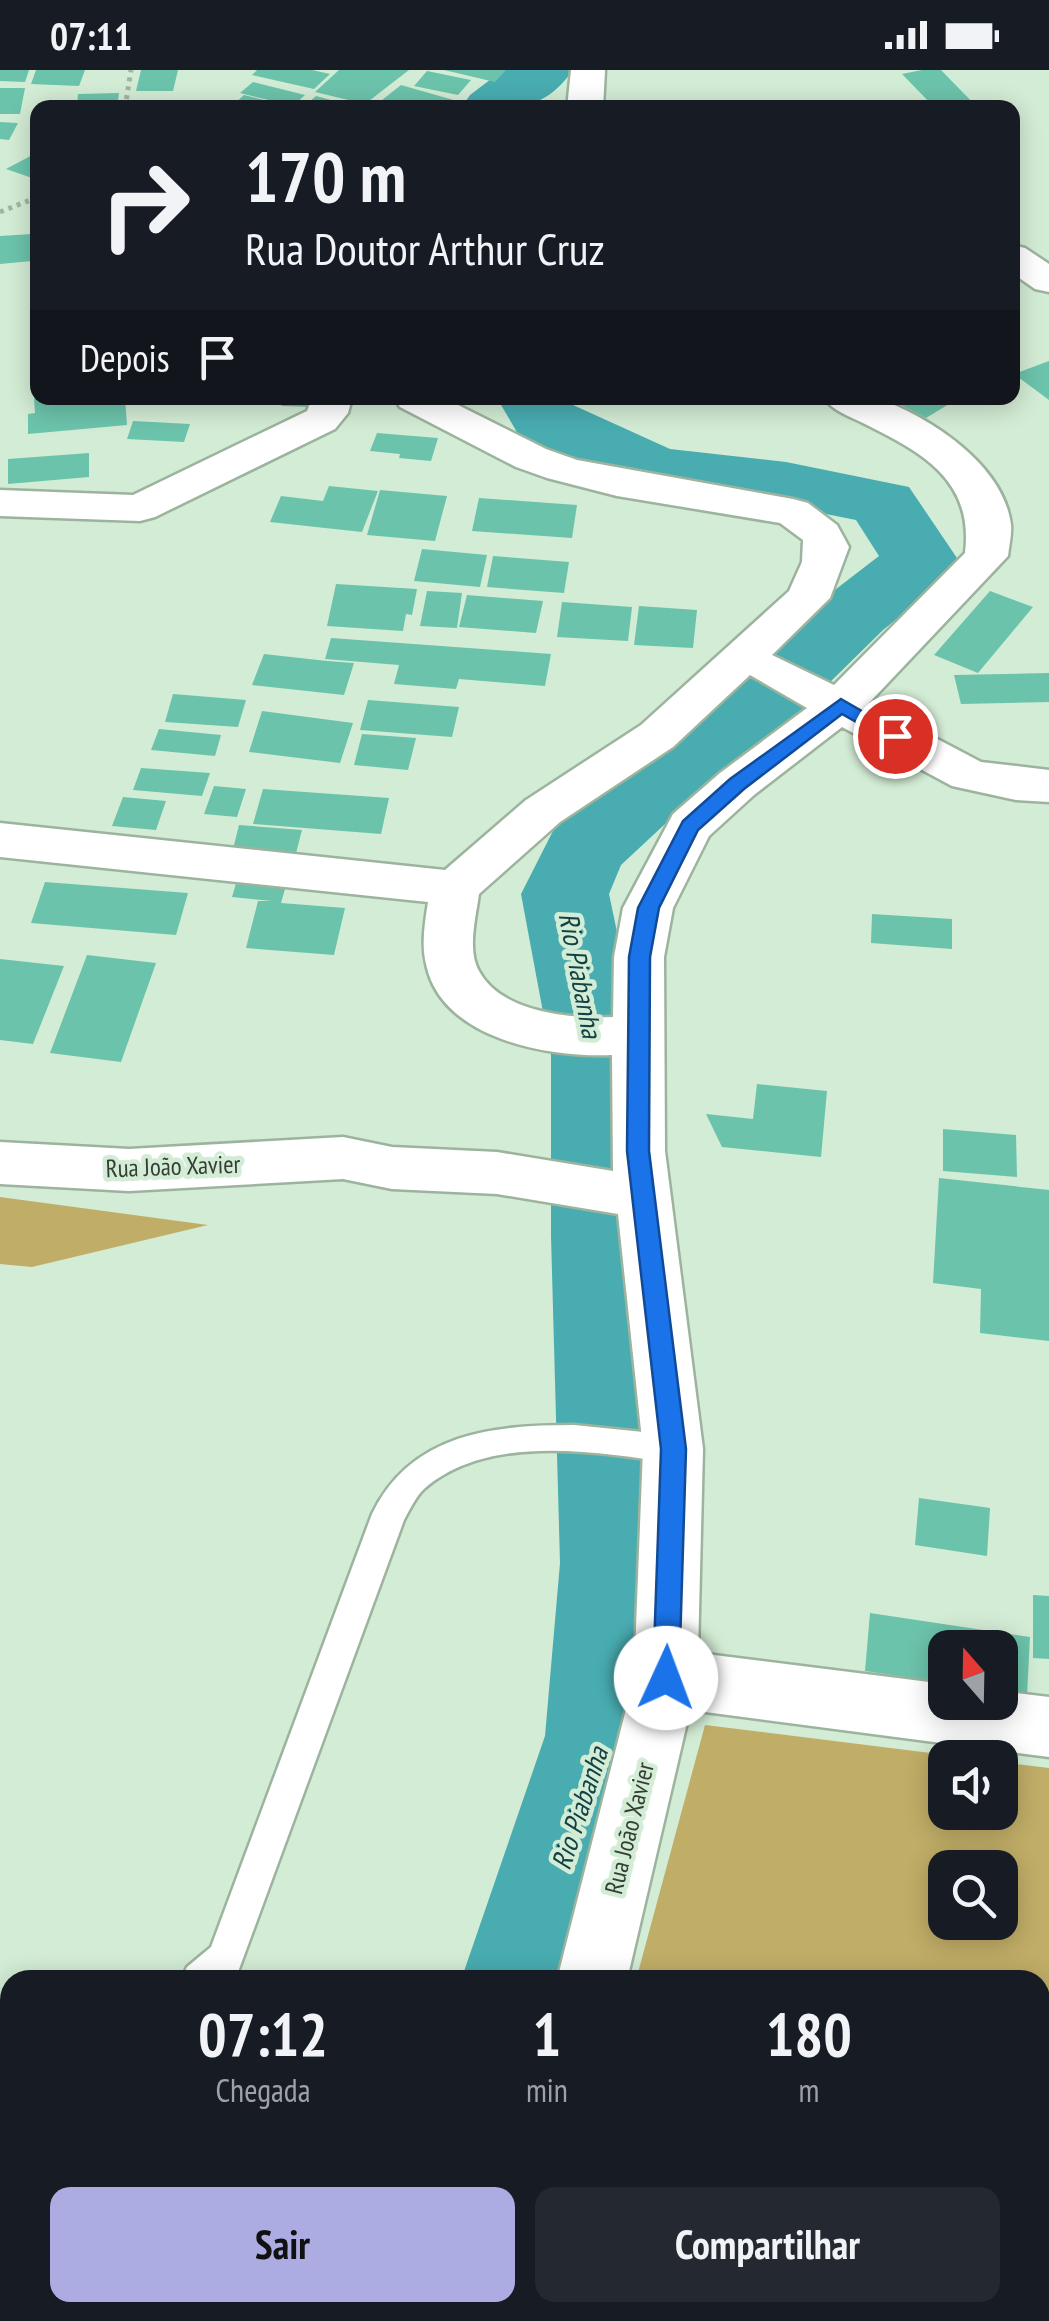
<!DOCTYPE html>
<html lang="pt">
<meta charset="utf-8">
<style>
body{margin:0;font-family:"PT Sans Narrow",sans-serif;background:#242831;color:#f1f3f6;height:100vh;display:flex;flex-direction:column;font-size:38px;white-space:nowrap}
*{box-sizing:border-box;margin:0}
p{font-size:32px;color:#9ea1a6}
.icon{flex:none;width:55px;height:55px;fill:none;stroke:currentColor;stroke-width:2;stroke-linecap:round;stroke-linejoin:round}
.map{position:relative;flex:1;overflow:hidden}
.panel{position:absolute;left:0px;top:1900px;width:1050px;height:352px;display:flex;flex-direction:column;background:#171b24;border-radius:30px 30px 0 0;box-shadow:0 5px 25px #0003}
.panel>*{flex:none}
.hud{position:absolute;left:30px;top:30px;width:990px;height:305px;border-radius:20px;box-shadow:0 5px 25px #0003;background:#171b24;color:#f1f3f6;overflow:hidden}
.needle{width:65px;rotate:340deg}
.buttons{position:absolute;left:928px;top:1560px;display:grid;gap:20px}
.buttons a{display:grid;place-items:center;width:90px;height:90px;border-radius:20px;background:#171b24;box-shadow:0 5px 25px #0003;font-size:50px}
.pin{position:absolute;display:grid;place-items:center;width:85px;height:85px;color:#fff;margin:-42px;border:5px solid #fff;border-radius:50%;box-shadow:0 2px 10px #0007}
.me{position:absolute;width:110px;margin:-55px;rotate:2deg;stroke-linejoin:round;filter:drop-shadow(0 0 8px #0008)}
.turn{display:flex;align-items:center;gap:35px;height:210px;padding:0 50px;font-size:45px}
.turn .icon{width:130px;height:130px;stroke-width:2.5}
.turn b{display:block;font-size:70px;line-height:85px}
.then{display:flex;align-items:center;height:95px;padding:0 50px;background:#0003;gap:20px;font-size:38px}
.eta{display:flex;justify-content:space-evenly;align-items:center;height:170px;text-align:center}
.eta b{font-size:60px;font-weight:600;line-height:70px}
.primary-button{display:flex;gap:20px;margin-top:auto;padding:20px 50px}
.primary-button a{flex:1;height:115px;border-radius:20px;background:#acabe2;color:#111;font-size:40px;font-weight:600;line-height:115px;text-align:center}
.primary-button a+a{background:#242831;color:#f1f3f6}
.status{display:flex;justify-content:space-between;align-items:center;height:70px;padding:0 50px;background:#171b24;direction:ltr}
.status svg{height:28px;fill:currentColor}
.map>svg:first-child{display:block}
.forest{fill:#c0ad67;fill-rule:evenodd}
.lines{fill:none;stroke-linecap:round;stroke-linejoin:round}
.river{fill:#48acb1;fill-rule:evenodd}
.building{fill:#6cc3ab}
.lane-casing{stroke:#9cb39e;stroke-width:5}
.street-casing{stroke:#9cb39e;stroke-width:5}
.path{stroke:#a1b5a3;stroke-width:5;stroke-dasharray:4 5;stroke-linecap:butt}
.lane{fill:#fff;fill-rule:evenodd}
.street{fill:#fff;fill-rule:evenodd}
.route{fill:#1a73e8;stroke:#114b97;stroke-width:2.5}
.labels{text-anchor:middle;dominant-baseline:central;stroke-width:9;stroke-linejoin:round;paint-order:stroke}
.street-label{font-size:25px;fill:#343e35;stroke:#d3ecd5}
.water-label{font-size:28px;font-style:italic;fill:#134144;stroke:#d3ecd5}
</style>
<div class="status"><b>07:11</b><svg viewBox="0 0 49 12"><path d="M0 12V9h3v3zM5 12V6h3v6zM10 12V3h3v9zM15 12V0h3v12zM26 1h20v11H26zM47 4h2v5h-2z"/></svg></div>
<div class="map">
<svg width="1049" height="2251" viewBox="0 0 1049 2251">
<rect width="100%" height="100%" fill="#d3ecd5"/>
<path class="forest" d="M0,1127L208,1155L32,1197L0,1194Z
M705,1655L963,1687L945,1688V1742H1000V1692L1049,1698V2251H588V2242H1040V1910H636ZM945,1798H1000V1852H945Z"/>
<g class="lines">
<path class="river" d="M503,0H573C541,45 510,38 461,38L470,25Z
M497,328H568L573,335L670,379L786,392L909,417L959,491L948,508L883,560L756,685L679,741L621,795L609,824L643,985L649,1166L670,1493L661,1666L583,1910H461L545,1666L560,1493L551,1166V985L521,824L554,759L619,701L698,647L827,526L879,486L856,450L786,436L654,422L628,416L518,364Z
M388,2242H522L521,2251H387Z"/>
</g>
<path class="building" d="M0,0H29L25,12L0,11Z
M36,0H85L79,16L31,14Z
M141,0H178L173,21H136Z
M257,0H312L330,4L314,19L252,5Z
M339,0H409L365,34L315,22Z
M444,0H506L495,12Z
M922,0H941L978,38H935L902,4Z
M427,1L471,10L458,25L414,16Z
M253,12L305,25L293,36L240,23Z
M401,15L464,33L458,38H409L382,30Z
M0,18H25L20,44H0Z
M119,23L117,38H77L78,24Z
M244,25L288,36L287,38H230Z
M316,26L353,36V38H302Z
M0,52L18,53L9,70L0,69Z
M38,82V110L6,99Z
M32,164V191L0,194V166Z
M1049,291V330L1014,304Z
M34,328H125L127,355L28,364V344L35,343Z
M260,328H319L313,337L283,336Z
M888,328H959L926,348Z
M133,351L190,354L184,372L127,369Z
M377,363L438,368L431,391L399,388L400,384L370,381Z
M89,383V407L8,414V389Z
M329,416L378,421L362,462L270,452L281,426L323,431Z
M380,420L447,426L435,471L367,465Z
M479,428L577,435L572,468L472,461Z
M422,479L487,485L480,517L414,511Z
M493,486L569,492L564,523L487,517Z
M336,514L417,519L412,545L406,544L403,561L327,556Z
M427,521L462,523L457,558L420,556Z
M990,521L1033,537L978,603L934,585Z
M467,525L543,531L536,563L459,557Z
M562,532L632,537L628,571L557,567Z
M639,536L697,540L693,578L634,575Z
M331,568L551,584L545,616L459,609L456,619L394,614L399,595L325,589Z
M264,584L327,591L354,593L344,625L252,615Z
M1049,603V632L961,634L954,605Z
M173,624L246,630L238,657L165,652Z
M368,630L459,637L452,667L360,660Z
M262,641L353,653L340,693L249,682Z
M159,659L221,665L215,686L151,680Z
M362,664L416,668L408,700L354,695Z
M141,698L210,703L202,726L133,720Z
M214,716L246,719L237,747L204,744Z
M263,719L389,728L381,764L253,754Z
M123,727L166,731L156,760L112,756Z
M239,755L302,760L296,783L233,779Z
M240,800L289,805L281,833L345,838L334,885L246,878L258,831H272L232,827Z
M45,812L188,823L176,865L31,853Z
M872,844L952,849V879L871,873Z
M87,885L156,893L121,992L50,983Z
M0,889L64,896L33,974L0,970Z
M757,1014L827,1021L821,1087L722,1077L706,1044L753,1049Z
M943,1059L1016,1065L1017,1107L943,1101Z
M939,1108L1049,1120V1271L980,1263L981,1219L933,1213Z
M919,1428L990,1438L987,1486L915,1475Z
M1033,1525L1049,1526V1589L1033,1588Z
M870,1543L1030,1567L1027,1626L1000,1622V1578H945V1613L865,1601Z
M0,2142L10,2144L13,2251H0Z"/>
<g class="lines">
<g class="lane-casing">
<path id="lane" d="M574,1355L673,1365L685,1369L689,1379L685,1389L673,1393C597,1382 490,1363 425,1418C416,1426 410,1439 404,1450L238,1902L229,1910H181L187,1897L211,1877L372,1444C411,1363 493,1355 574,1355Z
M0,1948L10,1950V1988L0,1986Z"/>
</g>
<g class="street-casing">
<path id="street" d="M571,0H605L603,38H567Z
M1012,175L1025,178L1049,194V222L1035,219L1012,203Z
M312,328H352L348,343L335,359L155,447L140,451L0,446V420L133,425L307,341Z
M394,328H444L546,379L577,390L793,429L808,433L837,455L849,477L830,528L772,585L834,615L965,483C974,409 921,382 863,353C849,346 833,341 824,328C840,327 863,324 879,329C930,347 1004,395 1011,455C1012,464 1009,476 1008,486L869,633L981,692L1049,700V732L1016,730L952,716L842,657L754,725L709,766L673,838L664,887L665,1081L703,1379L698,1583L945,1614V1632H1000V1621L1049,1627V1687L690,1640L627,1910H557L634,1608L643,1379L618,1144L497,1124L392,1119L343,1109L129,1121L0,1114V1072L129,1079L343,1067L392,1077L497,1082L613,1101L612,985C549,988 441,969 426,894C421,874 425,852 428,832L0,787V753L445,800L526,730L641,655L789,521L802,492L803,470L780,453L617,426L547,408L516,397L400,337ZM750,605L807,638L720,703L673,744L623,838L614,887L613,947C573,949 501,943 479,901C467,880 476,847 479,824L560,752L673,677Z
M502,2242H578L577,2251H501Z"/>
</g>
<path class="path" d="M125,38L131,0
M0,142L38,127"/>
<use href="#lane" class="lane"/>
<use href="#street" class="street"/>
</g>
<path class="route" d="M841,629L905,666L902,670H888L842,644L744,719L698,760L659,838L650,887L649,1081L686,1379L679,1608L675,1617L666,1620L657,1617L653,1608L661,1379L627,1081L629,887L638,838L683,751L730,709Z"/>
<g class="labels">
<g class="street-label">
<text transform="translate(173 1096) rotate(-2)">Rua João Xavier</text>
<text transform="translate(629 1758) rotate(-76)">Rua João Xavier</text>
</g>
<g class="water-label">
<text transform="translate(581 905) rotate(79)">Rio Piabanha</text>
<text transform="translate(579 1738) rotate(-72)">Rio Piabanha</text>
</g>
</g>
</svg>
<div class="buttons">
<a><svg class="needle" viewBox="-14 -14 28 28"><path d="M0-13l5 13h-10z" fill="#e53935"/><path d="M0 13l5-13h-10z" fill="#9ea1a6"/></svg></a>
<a><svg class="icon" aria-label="sound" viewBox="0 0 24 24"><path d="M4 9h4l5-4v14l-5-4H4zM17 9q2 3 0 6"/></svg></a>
<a><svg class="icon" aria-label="search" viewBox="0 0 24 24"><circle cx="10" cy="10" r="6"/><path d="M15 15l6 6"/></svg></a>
</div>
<div class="pin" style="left:895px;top:666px;background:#d93025"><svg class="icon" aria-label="arrive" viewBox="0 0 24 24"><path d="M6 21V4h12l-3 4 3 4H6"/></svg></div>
<svg class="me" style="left:666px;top:1608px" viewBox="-20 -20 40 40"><circle r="19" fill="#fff"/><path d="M0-13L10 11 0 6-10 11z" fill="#1a73e8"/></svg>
<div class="hud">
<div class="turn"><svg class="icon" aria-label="right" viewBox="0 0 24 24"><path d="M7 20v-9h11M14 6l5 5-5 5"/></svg><div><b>170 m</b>Rua Doutor Arthur Cruz</div></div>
<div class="then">Depois<svg class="icon" aria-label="arrive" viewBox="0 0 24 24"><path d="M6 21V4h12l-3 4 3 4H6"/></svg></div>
</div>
<section class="panel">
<div class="eta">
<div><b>07:12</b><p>Chegada</p></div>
<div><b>1</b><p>min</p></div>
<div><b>180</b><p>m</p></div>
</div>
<div class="primary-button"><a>Sair</a><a>Compartilhar</a></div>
</section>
</div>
